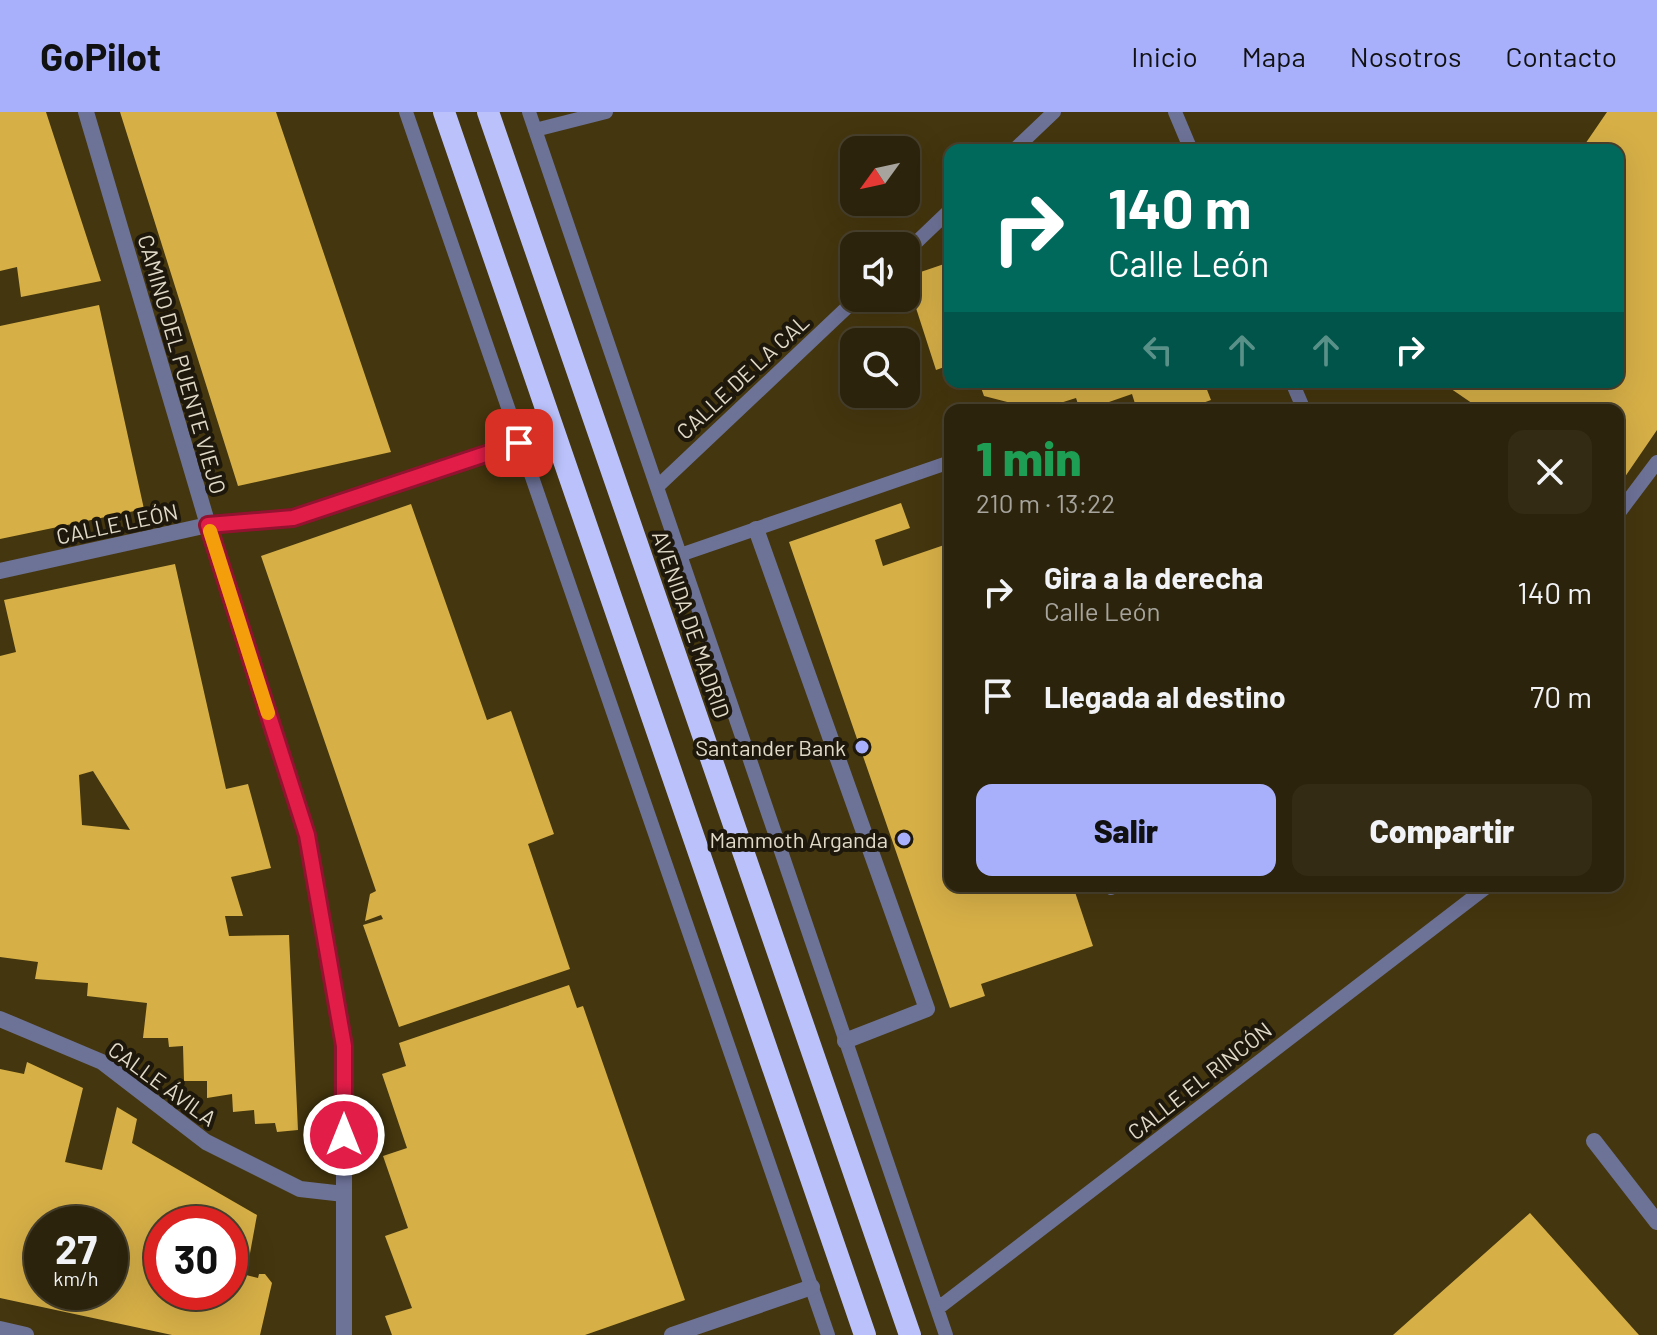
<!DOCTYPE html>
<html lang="es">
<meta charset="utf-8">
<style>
body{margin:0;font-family:Barlow,sans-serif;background:#342b15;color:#f1f3f6;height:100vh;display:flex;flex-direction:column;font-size:30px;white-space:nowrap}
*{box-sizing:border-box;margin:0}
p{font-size:26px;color:#a6a49d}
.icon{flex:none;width:44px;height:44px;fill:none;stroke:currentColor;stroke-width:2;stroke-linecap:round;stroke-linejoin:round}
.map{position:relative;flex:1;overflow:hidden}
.drawer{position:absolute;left:944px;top:292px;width:680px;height:488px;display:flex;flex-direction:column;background:#2c230c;border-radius:16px;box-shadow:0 8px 32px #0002,0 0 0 2px #48402d}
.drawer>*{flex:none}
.banner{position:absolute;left:944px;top:32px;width:680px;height:244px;border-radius:16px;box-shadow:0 8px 32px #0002,0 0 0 2px #48402d;background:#00695c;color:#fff;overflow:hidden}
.needle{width:52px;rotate:237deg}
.controls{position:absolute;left:840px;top:24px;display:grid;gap:16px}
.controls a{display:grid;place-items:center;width:80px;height:80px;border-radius:16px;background:#2c230c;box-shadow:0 8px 32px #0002,0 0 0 2px #48402d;font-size:40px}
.speed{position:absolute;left:24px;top:1094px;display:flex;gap:16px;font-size:40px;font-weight:700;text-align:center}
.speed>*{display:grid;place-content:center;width:104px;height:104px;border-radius:50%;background:#2c230c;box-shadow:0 8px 32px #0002,0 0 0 2px #48402d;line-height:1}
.speed small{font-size:20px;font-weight:400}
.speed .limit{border:12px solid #d22;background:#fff;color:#111}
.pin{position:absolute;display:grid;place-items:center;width:68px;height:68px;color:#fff;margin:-34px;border-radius:16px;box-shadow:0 4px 12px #0006}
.me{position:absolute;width:88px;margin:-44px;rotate:0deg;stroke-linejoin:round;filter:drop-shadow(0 0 6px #0008)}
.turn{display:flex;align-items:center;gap:28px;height:168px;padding:0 32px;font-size:36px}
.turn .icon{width:104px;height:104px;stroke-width:2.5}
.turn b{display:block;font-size:56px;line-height:68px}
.lanes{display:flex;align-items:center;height:76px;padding:0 32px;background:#0003;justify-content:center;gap:40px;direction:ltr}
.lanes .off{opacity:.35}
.round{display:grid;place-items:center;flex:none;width:84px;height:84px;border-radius:16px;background:#342b15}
.headline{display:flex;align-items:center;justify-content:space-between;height:136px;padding:0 32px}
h1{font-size:48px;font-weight:800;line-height:60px;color:#1e9e55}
.primary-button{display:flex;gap:16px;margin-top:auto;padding:16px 32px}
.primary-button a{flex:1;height:92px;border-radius:16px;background:#a8b0fc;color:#111;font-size:32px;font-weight:800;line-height:92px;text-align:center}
.primary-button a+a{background:#342b15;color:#f1f3f6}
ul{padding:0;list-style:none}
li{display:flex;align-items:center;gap:24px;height:104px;padding:0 32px}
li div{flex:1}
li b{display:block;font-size:30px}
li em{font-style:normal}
header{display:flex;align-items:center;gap:48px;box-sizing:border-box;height:112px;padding:0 40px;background:#a8b0fc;color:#111}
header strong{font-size:38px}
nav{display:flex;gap:44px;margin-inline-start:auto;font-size:28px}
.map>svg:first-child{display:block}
.built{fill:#44360e;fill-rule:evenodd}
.building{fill:#d6af47;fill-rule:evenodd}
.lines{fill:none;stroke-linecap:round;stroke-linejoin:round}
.service{stroke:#6d7297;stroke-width:14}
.minor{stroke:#6d7297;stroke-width:16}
.trunk{stroke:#bbc2fb;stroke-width:22}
.route-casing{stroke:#92132f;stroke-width:20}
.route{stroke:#e11d48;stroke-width:14}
.slow{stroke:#f59e0b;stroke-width:14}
.poi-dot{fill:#a8b0fc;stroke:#1d180b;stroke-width:3}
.labels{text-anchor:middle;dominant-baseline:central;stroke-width:8;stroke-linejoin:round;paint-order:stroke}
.street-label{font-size:22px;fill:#e1dac9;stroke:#1d180b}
.poi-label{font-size:22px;fill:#e1dac9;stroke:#1d180b;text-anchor:end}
</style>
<header>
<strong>GoPilot</strong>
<nav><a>Inicio</a><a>Mapa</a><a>Nosotros</a><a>Contacto</a></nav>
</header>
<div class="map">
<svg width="1657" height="1223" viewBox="0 0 1657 1223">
<rect width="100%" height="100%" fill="#3b2f10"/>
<path class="built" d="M0,0H1657V1223H0ZM854,38H906V90H854ZM950,38H1618V270H950ZM854,134H906V186H854ZM854,230H906V282H854ZM950,298H1618V774H950ZM42,1112H110V1180H42ZM162,1112H230V1180H162Z"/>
<path class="building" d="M0,0H46L101,169L21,185L17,155L0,159Z
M120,0H276L391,340L238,374Z
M1607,0H1657V318L1618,375V298H1482L1441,270H1618V38H1581Z
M950,150V253L936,258L906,165Z
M99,193L144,397L0,427V214Z
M979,270H1204L1211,288L1183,298H1137L1132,282L1086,298H1080L1076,286L1038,298L984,284Z
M901,391L910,416L875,428L883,454L950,431V774H1073L1093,834L981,872L985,884L950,896L789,430Z
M411,392L487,608L511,599L554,722L528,732L570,857L399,915L363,813L383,807L381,803L365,809L370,782L376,779L261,444Z
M175,452L226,677L248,672L271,756L231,765L243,804H225L229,824L289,823L298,1018L277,1020L275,1011L255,1012L254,998L233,1000L232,982L207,986V969H184L183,934L169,935L168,926H143L147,891L87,884L88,871L35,867L38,850L0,845V544L16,540L4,488ZM93,659L130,718L82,713L79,663Z
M569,873L577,896L583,894L685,1188L585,1223H392L385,1204L412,1196L385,1124L408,1116L383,1044L407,1036L382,962L406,954L399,931Z
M27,950L83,976L65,1050L102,1058L117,995L137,1007L132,1031L257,1103L246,1163L258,1166L259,1162H265L272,1171L260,1223H172L0,1186V957L24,962ZM42,1112H110V1180H42ZM162,1112H230V1180H162Z
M1530,1101L1639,1223H1393Z"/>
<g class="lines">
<path class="service" d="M406,0L828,1223
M529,0L946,1223
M1175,0L1191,38
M535,18L606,0
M1014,38L1054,0
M906,140L950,98
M1292,270L1304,298
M657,375L857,186
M1618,402L1657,350
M680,443L950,350
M1110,774L1111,776
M937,1197L1488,774"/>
<path class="minor" d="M86,0L208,413L307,723L344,934V1223
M756,417L927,897L845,929
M0,459L208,413L293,406L519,331
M0,907L102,950L206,1030L300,1077L344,1082
M1594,1029L1657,1110
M0,1217L26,1223
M672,1223L812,1175"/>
<path class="trunk" d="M444,0L865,1223
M488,0L910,1223"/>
</g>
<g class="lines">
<g class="route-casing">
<path id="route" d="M344,1023V934L307,723L208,413L293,406L519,331"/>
</g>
<use href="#route" class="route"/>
<path class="slow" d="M210,419L268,601"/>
</g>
<g class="poi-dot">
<circle cx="862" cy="635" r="8"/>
<circle cx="904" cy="727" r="8"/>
</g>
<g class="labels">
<g class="street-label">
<text transform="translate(183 252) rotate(74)">CAMINO DEL PUENTE VIEJO</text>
<text transform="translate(742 264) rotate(-43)">CALLE DE LA CAL</text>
<text transform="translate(117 411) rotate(-12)">CALLE LEÓN</text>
<text transform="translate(692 512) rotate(71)">AVENIDA DE MADRID</text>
<text transform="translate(1199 968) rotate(-38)">CALLE EL RINCÓN</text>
<text transform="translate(163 971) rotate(36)">CALLE ÁVILA</text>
</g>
<g class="poi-label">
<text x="846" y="635">Santander Bank</text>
<text x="888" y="727">Mammoth Arganda</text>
</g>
</g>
</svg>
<div class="controls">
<a><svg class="needle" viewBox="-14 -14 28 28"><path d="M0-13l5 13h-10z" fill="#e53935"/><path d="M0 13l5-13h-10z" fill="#a6a49d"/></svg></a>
<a><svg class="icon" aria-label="sound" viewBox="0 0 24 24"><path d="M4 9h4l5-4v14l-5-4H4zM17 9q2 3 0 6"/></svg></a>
<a><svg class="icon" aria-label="search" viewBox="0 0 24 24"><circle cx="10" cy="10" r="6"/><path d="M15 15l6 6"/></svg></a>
</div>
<div class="speed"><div>27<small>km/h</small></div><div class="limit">30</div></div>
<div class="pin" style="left:519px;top:331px;background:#d93025"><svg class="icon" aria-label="arrive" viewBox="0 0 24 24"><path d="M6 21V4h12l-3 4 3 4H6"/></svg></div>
<svg class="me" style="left:344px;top:1023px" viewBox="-20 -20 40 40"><circle r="17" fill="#e11d48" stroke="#fff" stroke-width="3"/><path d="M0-11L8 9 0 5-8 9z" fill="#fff"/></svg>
<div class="banner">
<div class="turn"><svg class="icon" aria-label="right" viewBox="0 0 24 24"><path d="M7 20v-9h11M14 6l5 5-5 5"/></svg><div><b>140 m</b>Calle León</div></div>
<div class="lanes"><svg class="icon off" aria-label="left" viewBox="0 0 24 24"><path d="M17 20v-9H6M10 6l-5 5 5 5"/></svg><svg class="icon off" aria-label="ahead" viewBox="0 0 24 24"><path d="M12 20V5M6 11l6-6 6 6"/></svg><svg class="icon off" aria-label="ahead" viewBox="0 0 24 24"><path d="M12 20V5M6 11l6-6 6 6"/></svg><svg class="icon" aria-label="right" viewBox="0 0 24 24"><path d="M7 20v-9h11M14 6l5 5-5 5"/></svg></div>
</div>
<section class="drawer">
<div class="headline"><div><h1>1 min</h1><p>210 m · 13:22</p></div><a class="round"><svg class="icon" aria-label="close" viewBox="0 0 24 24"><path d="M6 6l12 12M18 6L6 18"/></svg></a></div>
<ul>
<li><svg class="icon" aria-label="right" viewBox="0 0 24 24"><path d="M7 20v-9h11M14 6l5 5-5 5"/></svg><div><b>Gira a la derecha</b><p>Calle León</p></div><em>140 m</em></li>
<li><svg class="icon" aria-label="arrive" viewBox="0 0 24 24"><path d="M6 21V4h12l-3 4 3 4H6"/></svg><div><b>Llegada al destino</b></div><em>70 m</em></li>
</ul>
<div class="primary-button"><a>Salir</a><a>Compartir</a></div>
</section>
</div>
